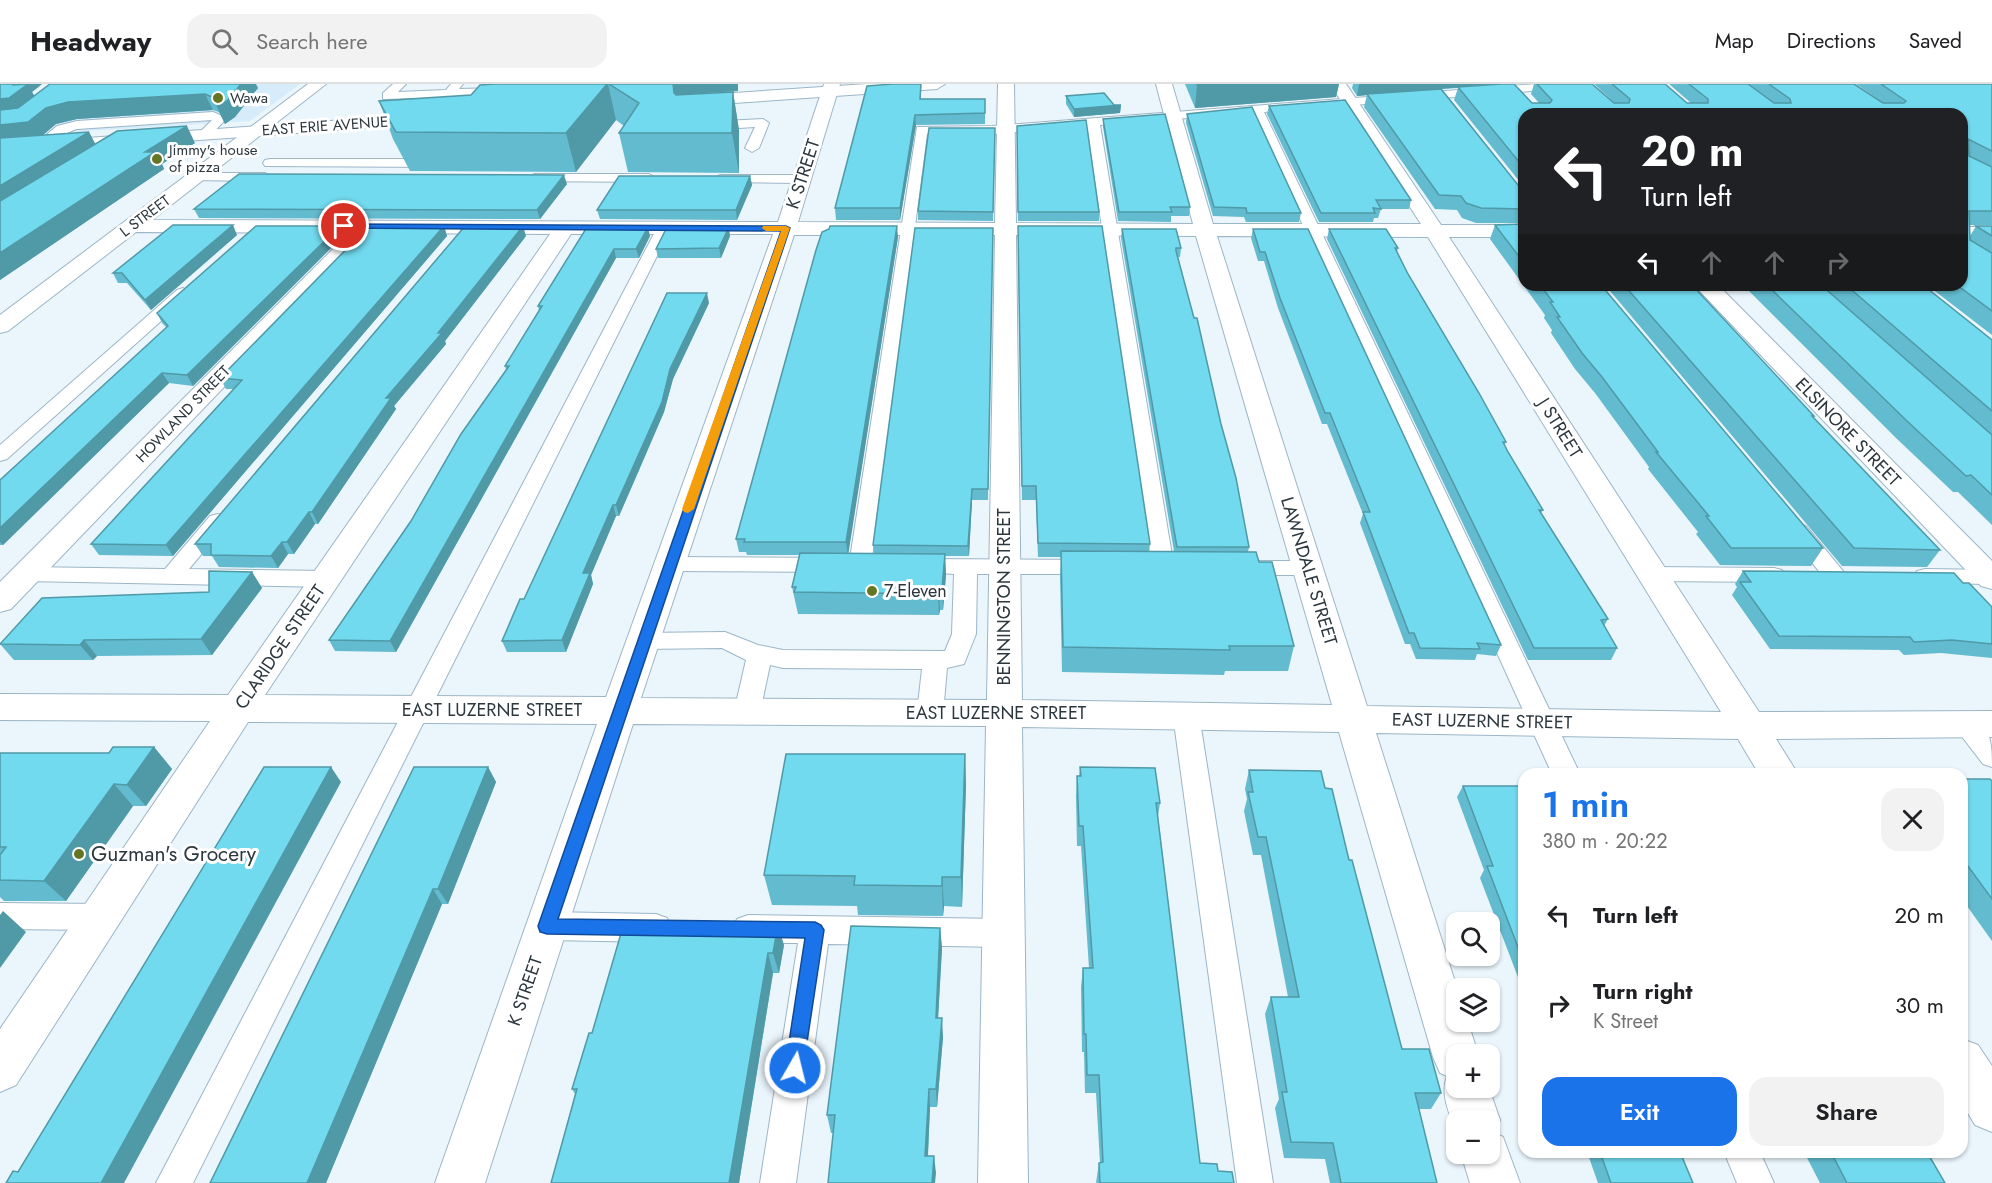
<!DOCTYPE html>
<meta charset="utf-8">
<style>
body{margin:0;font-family:Jost,sans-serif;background:#f2f2f2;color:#202124;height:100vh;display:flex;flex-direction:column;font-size:22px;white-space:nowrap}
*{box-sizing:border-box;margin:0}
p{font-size:20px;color:#757577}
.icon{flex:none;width:33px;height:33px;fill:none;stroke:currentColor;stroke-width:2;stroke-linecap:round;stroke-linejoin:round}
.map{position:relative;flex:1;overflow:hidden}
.sheet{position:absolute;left:1518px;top:684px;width:450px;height:390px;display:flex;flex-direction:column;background:#fff;border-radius:18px;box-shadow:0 2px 4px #0004}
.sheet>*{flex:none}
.top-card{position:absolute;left:1518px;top:24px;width:450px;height:183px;border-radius:18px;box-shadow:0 2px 4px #0004;background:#202124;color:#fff;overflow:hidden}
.controls{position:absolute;left:1446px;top:828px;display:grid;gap:12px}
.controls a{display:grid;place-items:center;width:54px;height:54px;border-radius:12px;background:#fff;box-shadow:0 2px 4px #0004;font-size:30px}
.pin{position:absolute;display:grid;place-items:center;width:51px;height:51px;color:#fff;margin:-26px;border:3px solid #fff;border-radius:50%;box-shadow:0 2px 6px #0007}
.me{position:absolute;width:66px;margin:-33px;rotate:8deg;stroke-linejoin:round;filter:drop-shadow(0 0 4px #0008)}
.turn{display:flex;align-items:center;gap:21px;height:126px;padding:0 24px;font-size:27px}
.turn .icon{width:78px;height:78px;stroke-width:2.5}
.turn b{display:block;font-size:42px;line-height:51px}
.lanes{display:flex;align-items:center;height:57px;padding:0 24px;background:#0003;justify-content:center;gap:30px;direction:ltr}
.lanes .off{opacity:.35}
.round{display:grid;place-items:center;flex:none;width:63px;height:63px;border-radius:18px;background:#f2f2f2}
.summary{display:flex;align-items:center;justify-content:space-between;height:102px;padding:0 24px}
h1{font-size:36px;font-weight:600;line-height:45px;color:#1a73e8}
.primary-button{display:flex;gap:12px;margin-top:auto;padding:12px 24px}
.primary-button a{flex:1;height:69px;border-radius:18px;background:#1a73e8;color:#fff;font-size:24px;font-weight:600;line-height:69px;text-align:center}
.primary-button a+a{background:#f2f2f2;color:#202124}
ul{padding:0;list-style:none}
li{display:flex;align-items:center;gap:18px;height:90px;padding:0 24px}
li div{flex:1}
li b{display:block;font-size:22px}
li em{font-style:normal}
header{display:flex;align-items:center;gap:36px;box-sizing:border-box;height:84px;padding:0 30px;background:#fff;border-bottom:2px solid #e0e0e0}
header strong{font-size:28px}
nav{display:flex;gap:33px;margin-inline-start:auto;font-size:21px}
.search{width:420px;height:54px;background:#f2f2f2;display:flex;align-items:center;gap:15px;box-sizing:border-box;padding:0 21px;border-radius:18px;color:#757577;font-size:22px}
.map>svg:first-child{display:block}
.built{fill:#d7ecfa}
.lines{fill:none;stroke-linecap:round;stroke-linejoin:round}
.service-casing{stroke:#9cb6c7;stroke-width:2}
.minor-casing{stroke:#9cb6c7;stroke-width:2}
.secondary-casing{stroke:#9cb6c7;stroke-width:2}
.service{fill:#fff;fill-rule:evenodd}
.minor{fill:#fff;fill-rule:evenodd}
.secondary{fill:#fff;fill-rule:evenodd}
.wall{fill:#62bbce}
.shaded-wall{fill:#5099a7}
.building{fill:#72daef;stroke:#5099a7;stroke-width:1.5}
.route{fill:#1a73e8;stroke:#114b97;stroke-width:1.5}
.slow{fill:#f59e0b}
.poi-dot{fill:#657623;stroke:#fff;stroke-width:2}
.labels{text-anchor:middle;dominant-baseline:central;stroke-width:6;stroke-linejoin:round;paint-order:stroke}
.far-poi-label{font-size:15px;fill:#2c373e;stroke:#fff;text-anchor:start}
.far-street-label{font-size:15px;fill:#2c373e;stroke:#fff}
.street-label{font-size:18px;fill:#2c373e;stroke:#fff}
.poi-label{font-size:18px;fill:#2c373e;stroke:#fff;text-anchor:start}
.near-poi-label{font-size:21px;fill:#2c373e;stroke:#fff;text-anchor:start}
</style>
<header>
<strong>Headway</strong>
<div class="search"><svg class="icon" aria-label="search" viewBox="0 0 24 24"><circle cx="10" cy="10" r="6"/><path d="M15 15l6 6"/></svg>Search here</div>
<nav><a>Map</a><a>Directions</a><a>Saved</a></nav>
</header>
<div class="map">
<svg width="1992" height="1099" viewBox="0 0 1992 1099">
<rect width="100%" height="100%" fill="#eaf5fc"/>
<path class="built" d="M68,0H300L250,37L3,52Z"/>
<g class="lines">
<g class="service-casing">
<path id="service" d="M393,0H406L398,8L446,6L451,0H463L459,5L499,4L505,8L499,12L383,15V9Z
M1537,0H1588L1582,3L1264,28L1580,690H1552L1252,29L1100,41L1174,483L1171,488L1163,490L1155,488L1152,483L1087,42L992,50H927L871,481L868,486L860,488L852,486L849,481L917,43L992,42Z
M213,28L227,34L208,54L203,55L197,51L212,36L77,45C62,49 48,67 35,65L33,62L57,42L77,37Z
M763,35L769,39L759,64L752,68L745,64L755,43L706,46L700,42L706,38Z
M270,75H439L446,79L439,83L265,82L263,79L265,76Z
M196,89H265L272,93L265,97L191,96L189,93L191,90Z
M534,90H649L656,94L649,98L529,97L527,94Z
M720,91H801L808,95L801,99L715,98L713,95Z
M664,140L671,144L193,1099H156L657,144Z
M183,204L191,209L189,212L7,375L0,377V361L177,206Z
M218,430L226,432L229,437L189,485L326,487L334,490L337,495L334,500L326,503L26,497L18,495L15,490L18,485L26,483L165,485L210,432Z
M1798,440L1806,442L1843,487L1846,492L1843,497L1835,499L1827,497L1790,452L1787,447L1790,442Z
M670,473L828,474L836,476L839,481L836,486L828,488L670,487L662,485L659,480L662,475Z
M914,475L1092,476L1100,478L1103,483L1100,488L1092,490H977L976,550L964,580L947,584L943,629L939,636L930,639L921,636L917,629L922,585L783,584L770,581L760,628L756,635L747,638L738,635L734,628L746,576L722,564L643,565L634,563L631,557L634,551L643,549L725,548L758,561L783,566L945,567L952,550L954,490L906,487L903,482L906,477Z
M1241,477H1307L1315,479L1318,484L1315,489L1307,491H1241L1233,489L1230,484L1233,479Z
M1652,483L1774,484L1782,486L1785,491L1782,496L1774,498L1652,497L1644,495L1641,490L1644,485Z
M1925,485L1992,486V500L1925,499L1917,497L1914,492L1917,487Z
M1186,621L1195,624L1199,631L1273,1099H1237L1173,631L1177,624Z
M1966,631C1992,640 1992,660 1992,683L1983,680L1953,641L1957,634Z
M0,819L101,820L112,824L116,833L112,842L101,846L0,845Z
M547,828L656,830L667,834L671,844L667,854L656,858L547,856L536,852L532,842L536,832Z
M748,831L1003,835L1014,839L1018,849L1014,859L1003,863L828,860L796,1099H760L798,859H748L737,855L733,845L737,835Z
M1724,1068H1760L1774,1099H1737Z"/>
</g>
<g class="minor-casing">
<path id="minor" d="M308,0H326L152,136L778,138L824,0H840L798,138L995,139L998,0H1014L1016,139L1193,140L1156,0H1172L1213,140H1421L1330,0H1346L1441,141H1524V153H1449L1759,628L1992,627V653L1776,655L1798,690H1759L1738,655L1376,649L1457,904L1456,938H1468L1478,970H1456V1004H1489L1500,1036L1495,1049L1503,1053L1520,1099H1470L1461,1070H1490V1036H1456V1047C1449,1029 1440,1010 1447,992L1440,989L1433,973L1339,648L1022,643L1028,1099H978L986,642L633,640L485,1099H435L597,640L248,638L16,1001L0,1008V945L210,637L0,636V610L228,611L550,150L372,149L11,525L0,528V498L349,149L136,148L8,247L0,249V231ZM571,150H773L606,613L265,611ZM794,151H995L987,616L641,614ZM1016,151L1196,152L1332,621L1022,616ZM1217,152L1428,153L1721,628L1367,622Z
M1962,143H1992V155H1962Z
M1694,201H1718L1992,477V505L1981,502Z
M1962,955L1978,961L1992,982V1048L1975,1041L1962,1019Z"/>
</g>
<g class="secondary-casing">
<path id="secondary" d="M867,0H945L937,5L690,22L682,17L690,12Z
M432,30L438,31L441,35L438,39L0,70V60Z"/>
</g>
<use href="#service" class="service"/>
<use href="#minor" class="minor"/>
<use href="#secondary" class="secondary"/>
</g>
<path class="wall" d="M0,0H42L32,8L34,12L258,4L235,33L225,40L219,28L213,26L77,35L56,40L42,52L89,48L95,60L195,59L162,80L164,85L0,196Z
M494,0H738V7L690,10L733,8L739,46V89L628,88L619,49L624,42L616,36L576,88L410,87L393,55L379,17L471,11Z
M921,0V15H985V40L916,41L900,136H836L835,124Z
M1185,0H1339L1336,13L1195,24Z
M1353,0H1514L1532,19H1539L1531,10L1534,0H1592L1615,19L1594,0H1665L1687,19H1691L1669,0H1854L1884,19L1856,0H1992V141H1970V152L1976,142H1992V251L1927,201H1962V30H1524V103L1454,16L1458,4L1442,5L1522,106L1524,107V139H1476L1462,134L1457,126L1435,125L1364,23L1367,11L1357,12L1352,4Z
M1066,12L1114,21H1121L1120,29L1074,33L1066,20Z
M1269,22L1411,116L1409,125H1381L1378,134H1374L1373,138H1319L1267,30Z
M1187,30L1301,129L1299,138H1246L1244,133L1213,132L1186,39Z
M1103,35L1190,123L1189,132H1171V138L1118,137L1103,43Z
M1017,42L1099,128V137H1018Z
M995,44L993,137L918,136V127Z
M750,92L752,101L737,136L600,135L597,126Z
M567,100L540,135L199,134L194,125Z
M1524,140V201H1601L1823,464L1811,482L1720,481L1696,450L1698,448L1648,385L1649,383L1595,309L1575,285L1551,249L1552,246L1544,234L1545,231L1490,155L1495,141Z
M444,142L447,152L173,472L99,471L91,460L234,305H226L220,294Z
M587,143L650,152L639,174H616L396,568L335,567L329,556L411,437L506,286L505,282L539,227L538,222Z
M993,144L988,416H972L969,472H945L946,491L943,526H940L939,531L798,530L792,503L799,471H747L746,468H739L736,455L898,153L848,469H874L873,461Z
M1122,145L1181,164L1180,173H1178L1249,463L1248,468L1259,478L1294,562L1288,587H1225L1224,591L1062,588L1060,492L1061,473H1038L1036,416H1022L1018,153L1150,460L1149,467H1174L1121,154Z
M1253,145L1501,561L1496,572L1477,570L1475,576L1416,575L1410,560H1405L1360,439L1363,430L1327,340H1322L1278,224L1264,177H1258L1251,154Z
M1329,145L1398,164L1397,168L1408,190L1506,358L1504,361L1508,368L1543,426L1541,429L1608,535L1604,542L1617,564L1611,576H1528L1327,155Z
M237,151L151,226L127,199H118L113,189Z
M344,151L193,302L169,299L3,461H0V396L167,244L162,239L157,229Z
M526,152L445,257L446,260L394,322L396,325L318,440H315L294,470H288L278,484L219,483L212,472H203L195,460Z
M730,152L721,174H658L656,165Z
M1605,201H1692L1814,332L1813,333L1940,466L1927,483L1842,482Z
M1743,201H1923L1992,256V441L1958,408H1953L1896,354Z
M709,219L673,295L664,328L640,384L619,432H616L591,491L593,500L566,568H507L502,557L524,515Z
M1743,487L1963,499L1992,523V574L1941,569L1904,571L1899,566L1770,565L1732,511L1737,503L1735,500Z
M252,488L262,504L212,571L97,572L93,576H14L0,560L209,508Z
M154,663L172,685L146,722H133L66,817H4L0,813V669H109Z
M965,670L966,701L962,823L944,822L943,832L858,831L857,822L772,821L764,791Z
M488,683L496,698L448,820H442L326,1099H210Z
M1080,683L1160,719L1158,732L1200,1079L1218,1087L1234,1099H1096L1099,1079H1100L1096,1009H1085L1084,968H1082L1081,903L1083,884H1089L1081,762H1077L1076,712L1077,692H1079Z
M1249,686L1325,704L1349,776L1402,965L1441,1009L1431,1025H1419L1437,1099H1330L1325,1075L1284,1074L1275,1024L1279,1015L1265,930L1271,913H1288L1261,771H1253L1244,727L1247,715L1245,705Z
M1962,695L1992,697V857L1962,815Z
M1463,702H1524V901H1521L1480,794L1484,786L1457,713Z
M940,844L942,864L938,934L943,953L937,1023H930L928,1072L936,1089L833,1049H831L827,1031Z
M784,861L779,889H773L739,1099H551L575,1010L572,1005L592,949Z
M1587,1068H1680L1693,1099H1598Z
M1804,1068H1927L1945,1099H1820Z"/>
<path class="shaded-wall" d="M14,0H42L32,8L37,16L0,32V15Z
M241,0H256L258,4L235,33L225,40L217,23Z
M498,0H608L616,36L576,88L566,49Z
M657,0H738V7L676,11Z
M1217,0H1339L1336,13L1195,24L1197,1Z
M1359,0H1499L1357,12Z
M733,8L739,46V89L732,49Z
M205,10L213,26L77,35L56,40L38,55L0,58V41L46,24L68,18Z
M1121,21L1120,29L1074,33V25Z
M915,31L916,41L900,136V124Z
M187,42L195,59L162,80L164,85L0,196V169L145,68Z
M89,48L98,65L0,127V102Z
M564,91L567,100L540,135L537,126Z
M750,92L752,101L737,136L736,126Z
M233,141L237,151L151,226L145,216Z
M340,142L344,151L193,302L187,291Z
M444,142L447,152L173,472L166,461Z
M523,142L526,152L445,257L446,260L394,322L396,325L318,440L312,428L386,314Z
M897,142L898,153L848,472L846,458Z
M648,143L650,152L639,174L636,165Z
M729,143L730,152L721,174L719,164Z
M614,165L616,174L396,568L390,557Z
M707,209L709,219L673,295L664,328L619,432L616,421L670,285Z
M162,289L169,299L3,461L0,458V444Z
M972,405V416L969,472L968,462Z
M613,421L616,432L591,491L593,500L566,568L562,556L583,489Z
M309,428L315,440L294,470L287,458Z
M282,458L288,470L278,484L271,472Z
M945,470L946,491L943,526L942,504Z
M252,488L262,504L212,571L201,555Z
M939,504L940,526L939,531L938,510Z
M84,556L97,572L93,576L80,561Z
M154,663L172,685L146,722L127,701Z
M965,670L966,701L962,823L961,793Z
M331,683L341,698L124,1099H101Z
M488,683L496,698L448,820L438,805Z
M114,700L133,722L66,817L44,797Z
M942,793L944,822L943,832L942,802Z
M433,805L442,820L326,1099H307Z
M3,827L26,848L0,884V831Z
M778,841L784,861L779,889L773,869Z
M940,844L942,864L937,953L936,934Z
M768,869L773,889L739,1099H729Z
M942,934L943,953L937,1023L936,1005Z
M929,1005L930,1023L927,1090L925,1072Z
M934,1072L936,1089L935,1099H932Z"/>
<path class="building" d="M0,0H14L12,1L28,0L9,14L0,15Z
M50,0H241L227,17L217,23L221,19L220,16L205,10L68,18L46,24L28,38L0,41V26L18,24Z
M494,0H607L566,49L396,48L379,17L471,11L480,1Z
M609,0H673L674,9L676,11L733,8L732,49H619L639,19Z
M893,0H921L920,15H985V29L915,31L900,124H835L867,2Z
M1197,0H1217L1197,1Z
M1501,0H1514L1532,19H1550L1552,16L1537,0H1592L1614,19H1629L1630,15L1612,0H1665L1687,19H1708V15L1689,0H1748L1774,19H1791L1790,15L1769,0H1854L1883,19H1904L1906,17L1881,0H1992V67L1968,55L1969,72L1992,83V127H1969L1970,156L1992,169V227L1957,201H1962V30H1524V84L1458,3Z
M1441,5L1522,106L1524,107V125L1481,124L1466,119L1461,112L1439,111L1367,10Z
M1104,9L1114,21H1121L1074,25L1066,12Z
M1345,16L1411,116H1376L1381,125L1373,124L1375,129H1321L1269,22Z
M1252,23L1301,129H1247L1246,124L1214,123L1187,30Z
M1165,30L1190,123H1170L1172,128H1119L1103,35Z
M1086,36L1099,128H1018L1017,42Z
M187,42L145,68H155L0,169V117L117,47Z
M929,44H995L993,128L918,127Z
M89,48L0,102V54Z
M239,90L564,91L537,126L194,125Z
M619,92H750L736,126H597Z
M1524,140V179L1495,141Z
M173,141H233L145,216L122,189H113Z
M256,142H340L187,291L162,289L0,444V396L168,242L157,229Z
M369,142H444L166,461L91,460L242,296L220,294Z
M465,142H523L438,249H442L386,314H391L312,428H309L287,458H282L271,472L211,471V460H195Z
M830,142H897L846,458H744L745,455H736L816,166L822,148L829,145Z
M1018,142H1102L1150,460L1038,459L1036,402H1022Z
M1976,142H1992V152Z
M587,143H648L636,165H614L390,557L329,556L411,437L461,350L509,282H505L542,222H538Z
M667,143H729L719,164L656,165Z
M915,144H993L988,405H972L968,462L873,461Z
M1122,145H1176L1181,164H1176V167L1194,234H1197L1221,340L1236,394L1249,463H1177Z
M1253,145H1308L1501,561L1477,559L1480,565L1420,564L1414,549H1409L1363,428H1370L1330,329H1325L1280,214L1265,168H1260Z
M1329,145H1386L1398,164H1395L1408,190L1479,309L1506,358H1503L1508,368L1543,426H1539L1608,535L1601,536L1617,564H1534Z
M1540,201H1601L1823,464H1731L1706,432H1709L1656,368H1658L1602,293L1582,269L1557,233H1560L1550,218H1553Z
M1624,201H1692L1814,332H1812L1940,466L1854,464Z
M1767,201H1821L1992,351V411L1971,391L1966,392L1907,337Z
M1846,201H1923L1992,256V327Z
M667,209H707L670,285L662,318L637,374L616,421H613L583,489H590L562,556L502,557L520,515H524Z
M1061,467L1256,468L1259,478H1272L1294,562H1229L1230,566L1063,563Z
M800,469L945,470L942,504H939L938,510L794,508L796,503H792Z
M209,487L252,488L201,555L84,556L80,561L0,560L42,514L209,508Z
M1743,487L1954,489L1963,499H1969L1992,523V560L1952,556L1914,558L1910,553L1779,552L1740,498H1751Z
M113,663H154L127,701L114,700L44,797L0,796V771L6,763H0V669H109Z
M786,670H965L961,793H942V802L854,801L855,792L764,791Z
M264,683H331L101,1099H6L13,1087L18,1088Z
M414,683H488L438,805H433L307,1099H210Z
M1080,683L1155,684L1160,719H1156L1200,1079L1217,1080L1218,1087L1232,1088L1234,1099H1100L1099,1079L1103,1078L1099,991H1087L1086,950H1084L1083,884H1093L1083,742H1079L1077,692H1081Z
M1249,686L1321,687L1325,704L1332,705L1349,776H1352L1402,965H1429L1441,1009H1415L1437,1099H1341L1333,1059L1291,1058L1282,1008H1287L1271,913H1299L1266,753H1258L1248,708H1253Z
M1962,695H1990L1992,697V815L1962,774Z
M1463,702H1524V879L1487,782H1493Z
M624,839L778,841L773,869H768L729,1099H551L577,1005H572L589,949H592Z
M851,842L940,844L936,934H942L936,1005H929L925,1072H934L932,1099H828L835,1031H827Z
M1600,1068H1680L1693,1099H1611Z
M1831,1068H1927L1945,1099H1847Z"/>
<path class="route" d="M344,140L786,142L790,144L558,835L815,838L821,841L824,846L802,991L795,993L788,991L785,984L805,854L547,850L540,848L538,842L781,147L341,144V141Z"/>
<path class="slow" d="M763,142H786L790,144L694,425L688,429L684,428L682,425L781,147H766L762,144Z"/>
<g class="poi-dot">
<circle cx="218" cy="14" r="6"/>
<circle cx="157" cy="75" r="6"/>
<circle cx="872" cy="507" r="6"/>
<circle cx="79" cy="770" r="6"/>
</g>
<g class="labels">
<g class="far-poi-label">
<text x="230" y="14">Wawa</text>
<text x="169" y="66">Jimmy's house<tspan x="169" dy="17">of pizza</tspan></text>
</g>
<g class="far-street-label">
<text transform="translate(325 42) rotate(-4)">EAST ERIE AVENUE</text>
<text transform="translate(145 132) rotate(-37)">L STREET</text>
<text transform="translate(183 330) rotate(-46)">HOWLAND STREET</text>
</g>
<g class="street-label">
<text transform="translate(803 90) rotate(-72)">K STREET</text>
<text transform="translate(1560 344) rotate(58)">J STREET</text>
<text transform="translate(1848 348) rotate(46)">ELSINORE STREET</text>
<text transform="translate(1309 487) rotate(73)">LAWNDALE STREET</text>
<text transform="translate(1004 513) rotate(-90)">BENNINGTON STREET</text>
<text transform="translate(280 563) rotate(-56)">CLARIDGE STREET</text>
<text x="492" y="626">EAST LUZERNE STREET</text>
<text x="996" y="629">EAST LUZERNE STREET</text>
<text transform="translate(1482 637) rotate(1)">EAST LUZERNE STREET</text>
<text transform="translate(525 907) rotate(-71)">K STREET</text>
</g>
<g class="poi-label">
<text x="884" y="507">7-Eleven</text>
</g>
<g class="near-poi-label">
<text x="91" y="770">Guzman's Grocery</text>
</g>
</g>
</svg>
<div class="controls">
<a><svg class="icon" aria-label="search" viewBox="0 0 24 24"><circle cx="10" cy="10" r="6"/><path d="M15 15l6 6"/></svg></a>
<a><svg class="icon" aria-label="layers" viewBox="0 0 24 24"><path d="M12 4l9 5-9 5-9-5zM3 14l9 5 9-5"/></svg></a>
<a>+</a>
<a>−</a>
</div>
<div class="pin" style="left:344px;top:142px;background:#d93025"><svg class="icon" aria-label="arrive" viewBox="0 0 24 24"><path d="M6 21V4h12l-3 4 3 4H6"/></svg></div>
<svg class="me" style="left:795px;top:984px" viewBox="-20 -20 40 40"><circle r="17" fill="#1a73e8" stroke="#fff" stroke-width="3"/><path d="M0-11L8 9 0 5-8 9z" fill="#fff"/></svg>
<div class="top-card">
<div class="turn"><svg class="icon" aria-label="left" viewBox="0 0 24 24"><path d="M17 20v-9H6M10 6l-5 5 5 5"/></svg><div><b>20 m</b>Turn left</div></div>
<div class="lanes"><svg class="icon" aria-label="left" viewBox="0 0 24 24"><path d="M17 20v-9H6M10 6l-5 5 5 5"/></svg><svg class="icon off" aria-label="ahead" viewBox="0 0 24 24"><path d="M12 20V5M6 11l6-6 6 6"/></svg><svg class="icon off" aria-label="ahead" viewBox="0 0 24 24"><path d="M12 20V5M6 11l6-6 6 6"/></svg><svg class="icon off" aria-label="right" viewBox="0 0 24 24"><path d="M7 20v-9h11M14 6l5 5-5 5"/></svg></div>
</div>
<section class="sheet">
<div class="summary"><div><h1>1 min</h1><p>380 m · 20:22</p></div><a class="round"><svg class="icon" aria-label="close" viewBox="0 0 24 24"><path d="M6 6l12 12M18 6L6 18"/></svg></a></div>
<ul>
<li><svg class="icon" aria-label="left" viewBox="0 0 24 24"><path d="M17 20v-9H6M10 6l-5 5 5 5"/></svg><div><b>Turn left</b></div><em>20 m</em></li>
<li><svg class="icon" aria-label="right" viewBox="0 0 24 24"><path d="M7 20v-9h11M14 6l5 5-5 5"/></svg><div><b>Turn right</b><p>K Street</p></div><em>30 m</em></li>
</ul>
<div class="primary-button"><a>Exit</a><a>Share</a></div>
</section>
</div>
